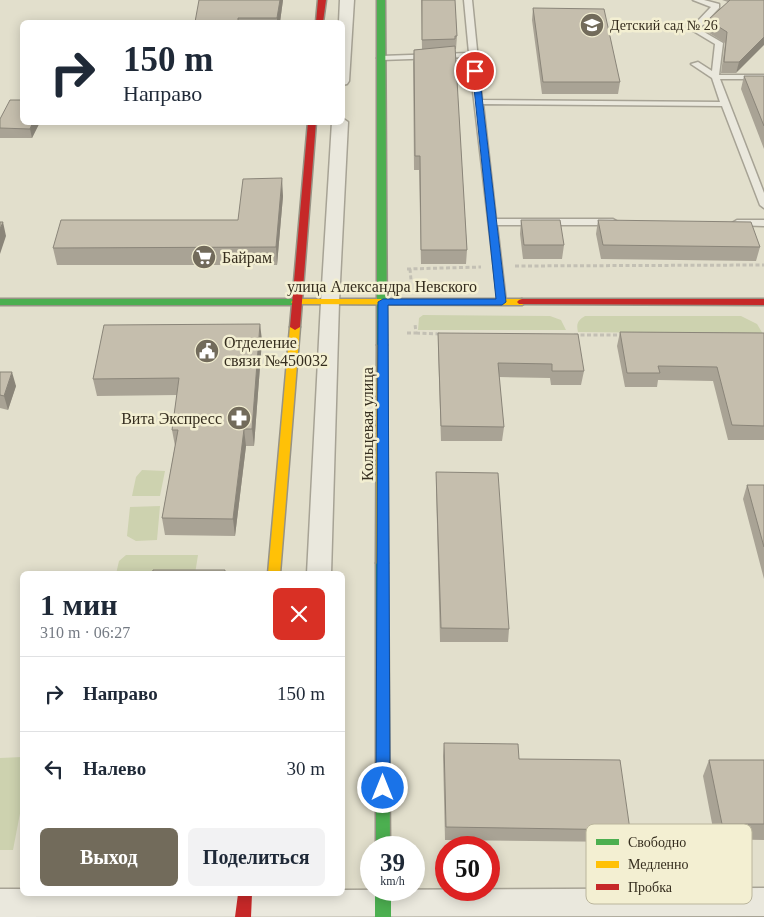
<!DOCTYPE html>
<html lang="ru">
<meta charset="utf-8">
<style>
body{margin:0;font-family:Georgia,serif;background:#f2f2f3;color:#1f2937;height:100vh;display:flex;flex-direction:column;font-size:19px;white-space:nowrap}
*{box-sizing:border-box;margin:0}
p{font-size:16px;color:#747a83}
.icon{flex:none;width:28px;height:28px;fill:none;stroke:currentColor;stroke-width:2;stroke-linecap:round;stroke-linejoin:round}
.map{position:relative;flex:1;overflow:hidden}
.side{position:absolute;left:20px;top:571px;width:325px;height:325px;display:flex;flex-direction:column;background:#fff;border-radius:8px;box-shadow:0 2px 12px #0003}
.side>*{flex:none}
.hud{position:absolute;left:20px;top:20px;width:325px;height:105px;border-radius:8px;box-shadow:0 2px 12px #0003;background:#fff;color:#1f2937;overflow:hidden}
.speed{position:absolute;left:360px;top:836px;display:flex;gap:10px;font-size:25px;font-weight:700;text-align:center}
.speed>*{display:grid;place-content:center;width:65px;height:65px;border-radius:50%;background:#fff;box-shadow:0 2px 12px #0003;line-height:1}
.speed small{font-size:12px;font-weight:400}
.speed .limit{border:8px solid #d22;background:#fff;color:#111}
.pin{position:absolute;display:grid;place-items:center;width:42px;height:42px;color:#fff;margin:-21px;border:2px solid #fff;border-radius:50%;box-shadow:0 1px 5px #0007}
.me{position:absolute;width:55px;margin:-28px;rotate:0deg;stroke-linejoin:round;filter:drop-shadow(0 0 4px #0008)}
.turn{display:flex;align-items:center;gap:18px;height:105px;padding:0 20px;font-size:22px}
.turn .icon{width:65px;height:65px;stroke-width:2.5}
.turn b{display:block;font-size:35px;line-height:42px}
.round{display:grid;place-items:center;flex:none;width:52px;height:52px;border-radius:8px;background:#f2f2f3}
.summary{display:flex;align-items:center;justify-content:space-between;height:85px;padding:0 20px}
h1{font-size:30px;font-weight:700;line-height:38px}
.action{display:flex;gap:10px;margin-top:auto;padding:10px 20px}
.action a{flex:1;height:58px;border-radius:8px;background:#726b5b;color:#fff;font-size:20px;font-weight:700;line-height:58px;text-align:center}
.action a+a{background:#f2f2f3;color:#1f2937}
ul{padding:0;list-style:none}
li{display:flex;align-items:center;gap:15px;height:75px;padding:0 20px;border-top:1px solid #e0e1e3}
li div{flex:1}
li b{display:block;font-size:19px}
li em{font-style:normal}
.map>svg:first-child{display:block}
.green{fill:#cdd2af}
.lines{fill:none;stroke-linecap:round;stroke-linejoin:round}
.lane-casing{stroke:#a7a395;stroke-width:3}
.street-casing{stroke:#a7a395;stroke-width:3}
.fast-casing{stroke:#979385;stroke-width:3}
.slow-casing{stroke:#979385;stroke-width:3}
.jam-casing{stroke:#979385;stroke-width:3}
.path{stroke:#c3c0b4;stroke-width:3;stroke-dasharray:4 2.5;stroke-linecap:butt}
.lane{fill:#eae8dd;fill-rule:evenodd}
.street{fill:#eae8dd;fill-rule:evenodd}
.fast{fill:#4caf50;fill-rule:evenodd}
.slow{fill:#ffc107;fill-rule:evenodd}
.jam{fill:#c62828;fill-rule:evenodd}
.wall{fill:#a9a395}
.shaded-wall{fill:#8a8579}
.building{fill:#c5bead;stroke:#8a8579}
.route{fill:#1a73e8;stroke:#114b97}
.labels{text-anchor:middle;dominant-baseline:central;stroke-width:5;stroke-linejoin:round;paint-order:stroke}
.far-poi-label{font-size:14px;fill:#352d1e;stroke:#f3efd2;text-anchor:start}
.poi-label{font-size:16px;fill:#352d1e;stroke:#f3efd2;text-anchor:start}
.street-label{font-size:16px;fill:#352d1e;stroke:#f3efd2}
.key{fill:#f3efd2;stroke:#bab59c;stroke-width:1}
.key-label{font-size:14px;fill:#352d1e}
</style>
<div class="map">
<svg width="764" height="917" viewBox="0 0 764 917">
<rect width="100%" height="100%" fill="#e2dfcc"/>
<path class="green" d="M423,315L550,316L561,320L566,330H418L419,318Z
M585,316H741L757,324L763,334L578,332C576,324 578,320 585,316Z
M142,470L165,471L160,496H132L136,477Z
M160,506L157,540L136,541L127,536L130,507Z
M126,555H198L195,574H116L119,561Z
M22,757V803L13,850H0V758Z"/>
<g class="lines">
<g class="lane-casing">
<path id="lane" d="M464,0H472L482,100L720,102L712,78L691,64L698,62L712,71L715,44L690,29L711,7L693,0H704L719,4V8L699,29L723,43L719,75H764V79H720L764,193V208L760,205L722,106L483,104L496,219H613L618,222L613,225H497L506,302L504,304H498L469,57L381,60L377,58L381,56L469,53Z
M737,220H764V226L734,225L732,223Z"/>
</g>
<g class="street-casing">
<path id="street" d="M340,0H354L349,81L347,84L342,85V22H339Z
M342,118L348,122L339,302L331,574H307L321,302L332,122H342Z
M764,888V916L0,917V889H22V894H342V890Z"/>
</g>
<g class="fast-casing">
<path id="fast" d="M377,0H385L387,345L382,348L377,345Z
M0,299H296L301,302L296,305H0Z
M382,558L386,560L388,563L390,848H376V563L378,560Z
M375,890H391V917H375Z"/>
</g>
<g class="slow-casing">
<path id="slow" d="M296,299H522L527,302L522,305L293,304L291,302Z
M295,324L300,327L280,574H268L290,327Z
M382,342L387,345L388,563L386,566H378L376,563L377,345Z"/>
</g>
<g class="jam-casing">
<path id="jam" d="M318,0H326L323,22H316Z
M308,122H316L300,327L295,330L290,327Z
M522,299H764V305L519,304L517,302L519,300Z
M238,894H252L251,917H235Z"/>
</g>
<path class="path" d="M515,266L764,265
M407,269L481,267
M410,269L411,280
M407,333H416L415,324
M416,333L440,334
M574,335H623"/>
<use href="#lane" class="lane"/>
<use href="#street" class="street"/>
<use href="#fast" class="fast"/>
<use href="#slow" class="slow"/>
<use href="#jam" class="jam"/>
</g>
<path class="wall" d="M283,0L280,22H195Z
M421,0H455L457,36L456,49H455L467,250L466,264H421L419,170H414L413,63L414,50L422,49Z
M722,0H764L736,73H721L725,43L706,31L708,20L728,2Z
M533,8L620,82L618,94H542L532,20Z
M744,76H764V149L741,89Z
M0,119L22,122H40L32,138H0Z
M283,196L277,265H57L53,248L238,220Z
M521,220L564,245L562,259H523L520,234Z
M598,220L760,247L756,261L601,259L596,234Z
M620,332L764,333V440H728L713,381L658,380L657,387H625L617,346Z
M438,333L584,371L581,385H551L550,378L499,377L504,427L502,441H441L438,347Z
M262,340L254,446H246L235,536L165,535L162,518L175,446L172,430L177,395L97,396L93,379Z
M0,372L16,386L8,410L0,408Z
M436,472L509,629L508,642H440L436,486Z
M747,485H764V579L743,499Z
M444,743L519,759L630,830L626,842L445,840L443,756Z
M709,760H764V840L715,839L703,776Z"/>
<path class="shaded-wall" d="M280,0H283L280,22H277V18Z
M764,37V45L736,73L739,62Z
M33,122H40L32,138L30,129Z
M282,178L283,196L277,265L276,247Z
M3,222L6,236L0,254V229Z
M260,324L262,340L254,446L252,429Z
M12,372L16,386L8,410L4,396Z
M244,429L246,446L235,536L233,519Z"/>
<path class="building" d="M199,0H280L277,18H238V22H195Z
M422,0H455L457,36H455V39L422,40Z
M730,0H764V37L739,62H724L727,32L708,20Z
M533,8L604,9L620,82H543Z
M455,46L467,250H421L420,156H415L414,50Z
M744,76H764V126Z
M10,100H22V122H33L30,129L0,128V119Z
M282,178L276,247L53,248L61,220H238L243,179Z
M521,220H560L564,245H524Z
M598,220L751,222L760,247L603,245Z
M0,222H3L0,229Z
M260,324L252,429H244L233,519L162,518L178,430H172L179,378L93,379L104,325Z
M620,332L764,333V426L732,425L717,367L658,366L660,373H627Z
M438,333L578,334L584,371H552V364L498,363L504,427L441,426Z
M0,372H12L4,396L0,395Z
M436,472L498,473L509,629L441,628Z
M747,485H764V547Z
M153,570H225V574H152Z
M444,743L518,744L519,759L620,760L630,830L446,827Z
M709,760H764V824H722Z"/>
<path class="route" d="M472,69L479,71L506,302L502,305H388L390,788L388,793L383,795L378,793L376,788L378,302L383,299H496Z"/>
<defs>
<g id="school-disc" transform="scale(1.25)"><circle r="9.5" fill="#726b5b" stroke="#f3efd2"/><path d="M0-5L7-2L0 1L-7-2ZM-4 1L0 2.5L4 1V4Q0 6-4 4Z" fill="#fff"/></g>
<g id="supermarket-disc" transform="scale(1.25)"><circle r="9.5" fill="#726b5b" stroke="#f3efd2"/><path d="M-6-5.5h2.5l.6 2H6L4.5 2H-2.5L-4.4-4H-6ZM-1.5 3.2a1.3 1.3 0 1 0 .1 0ZM3 3.2a1.3 1.3 0 1 0 .1 0Z" fill="#fff"/></g>
<g id="civic-disc" transform="scale(1.25)"><circle r="9.5" fill="#726b5b" stroke="#f3efd2"/><path d="M-.6-6.5H3V-4.5H.6V-3L4-1V1h2V6H-6V1h2V-1L-.6-3ZM-1.2 2.5V6h2.4V2.5Z" fill="#fff"/></g>
<g id="pharmacy-disc" transform="scale(1.25)"><circle r="9.5" fill="#726b5b" stroke="#f3efd2"/><path d="M-2-6h4v4h4v4h-4v4h-4v-4h-4v-4h4Z" fill="#fff"/></g>
</defs>
<g fill-rule="evenodd">
<use href="#school-disc" x="592" y="25"/>
<use href="#supermarket-disc" x="204" y="257"/>
<use href="#civic-disc" x="207" y="351"/>
<use href="#pharmacy-disc" x="239" y="418"/>
</g>
<g class="labels">
<g class="far-poi-label">
<text x="610" y="25">Детский сад № 26</text>
</g>
<g class="poi-label">
<text x="222" y="257">Байрам</text>
<text x="224" y="342">Отделение<tspan x="224" dy="18">связи №450032</tspan></text>
<text x="222" y="418" text-anchor="end">Вита Экспресс</text>
</g>
<g class="street-label">
<text x="382" y="286">улица Александра Невского</text>
<text transform="translate(367 424) rotate(-90)">Кольцевая улица</text>
</g>
</g>
<rect x="586" y="824" width="166" height="80" rx="8" class="key"/>
<rect x="596" y="839" width="23" height="6" fill="#4caf50"/>
<rect x="596" y="861" width="23" height="7" fill="#ffc107"/>
<rect x="596" y="884" width="23" height="6" fill="#c62828"/>
<g class="key-label">
<text x="628" y="847">Свободно</text>
<text x="628" y="869">Медленно</text>
<text x="628" y="892">Пробка</text>
</g>
</svg>
<div class="speed"><div>39<small>km/h</small></div><div class="limit">50</div></div>
<div class="pin" style="left:475px;top:71px;background:#d93025"><svg class="icon" aria-label="arrive" viewBox="0 0 24 24"><path d="M6 21V4h12l-3 4 3 4H6"/></svg></div>
<svg class="me" style="left:383px;top:788px" viewBox="-20 -20 40 40"><circle r="17" fill="#1a73e8" stroke="#fff" stroke-width="3"/><path d="M0-11L8 9 0 5-8 9z" fill="#fff"/></svg>
<div class="hud">
<div class="turn"><svg class="icon" aria-label="right" viewBox="0 0 24 24"><path d="M7 20v-9h11M14 6l5 5-5 5"/></svg><div><b>150 m</b>Направо</div></div>
</div>
<section class="side">
<div class="summary"><div><h1>1 мин</h1><p>310 m · 06:27</p></div><a class="round" style="background:#d93025;color:#fff"><svg class="icon" aria-label="close" viewBox="0 0 24 24"><path d="M6 6l12 12M18 6L6 18"/></svg></a></div>
<ul>
<li><svg class="icon" aria-label="right" viewBox="0 0 24 24"><path d="M7 20v-9h11M14 6l5 5-5 5"/></svg><div><b>Направо</b></div><em>150 m</em></li>
<li><svg class="icon" aria-label="left" viewBox="0 0 24 24"><path d="M17 20v-9H6M10 6l-5 5 5 5"/></svg><div><b>Налево</b></div><em>30 m</em></li>
</ul>
<div class="action"><a>Выход</a><a>Поделиться</a></div>
</section>
</div>
